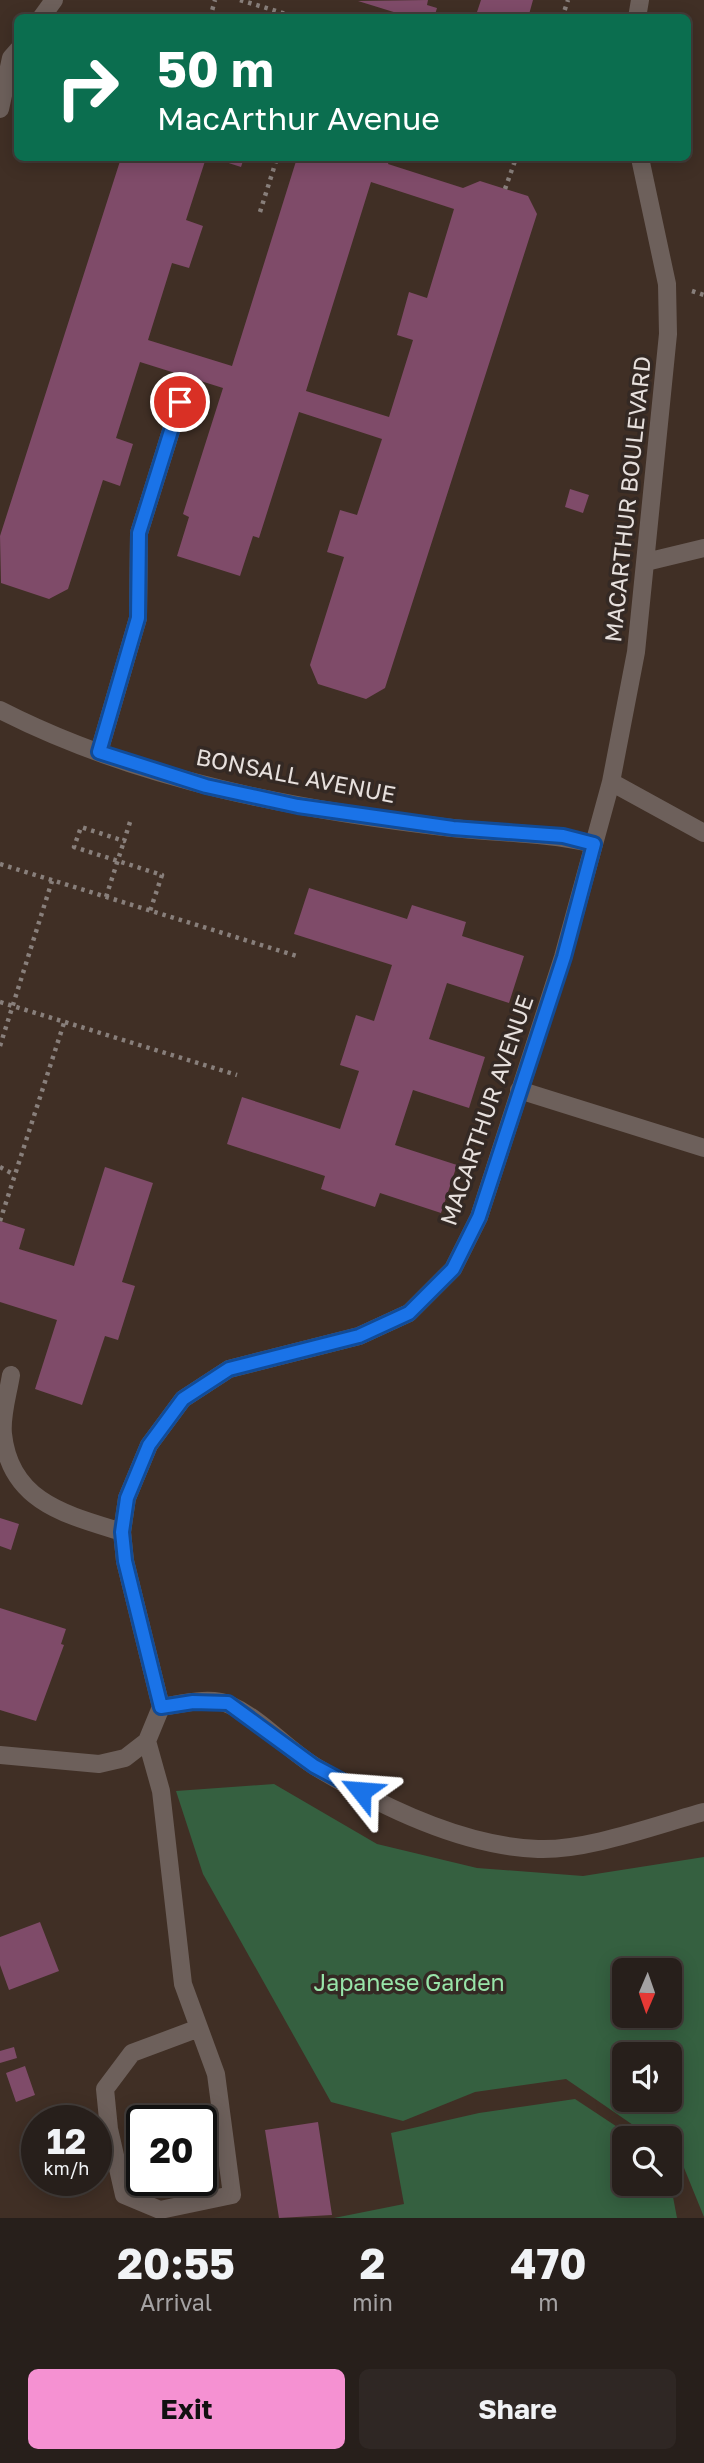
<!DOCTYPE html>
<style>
body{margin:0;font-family:"Golos Text",sans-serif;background:#2f2724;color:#f1f3f6;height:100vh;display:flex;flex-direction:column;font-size:26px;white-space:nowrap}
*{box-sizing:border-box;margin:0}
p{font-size:23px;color:#a4a2a3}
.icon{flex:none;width:38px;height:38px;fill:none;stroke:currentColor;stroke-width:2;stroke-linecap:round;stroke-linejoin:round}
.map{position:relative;height:2218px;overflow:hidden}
.sheet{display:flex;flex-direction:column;background:#271f1b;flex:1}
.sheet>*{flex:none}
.guide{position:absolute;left:14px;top:14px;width:677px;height:147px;border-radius:10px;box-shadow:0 4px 18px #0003,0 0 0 2px #433d3a;background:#0b6e4f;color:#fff;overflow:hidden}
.needle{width:46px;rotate:182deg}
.buttons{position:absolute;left:612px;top:1958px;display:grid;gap:14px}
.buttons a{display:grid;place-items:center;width:70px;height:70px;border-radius:10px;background:#271f1b;box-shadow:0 4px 18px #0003,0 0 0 2px #433d3a;font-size:35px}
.speed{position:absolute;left:21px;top:2105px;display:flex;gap:14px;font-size:35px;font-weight:700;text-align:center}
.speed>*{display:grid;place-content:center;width:91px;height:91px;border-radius:50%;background:#271f1b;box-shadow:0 4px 18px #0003,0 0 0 2px #433d3a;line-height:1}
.speed small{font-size:18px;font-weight:400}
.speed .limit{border:4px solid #111;border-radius:10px;background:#fff;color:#111}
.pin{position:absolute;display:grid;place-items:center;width:60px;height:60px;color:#fff;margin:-30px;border:4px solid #fff;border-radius:50%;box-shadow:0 2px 7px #0007}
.me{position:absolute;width:77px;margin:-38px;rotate:298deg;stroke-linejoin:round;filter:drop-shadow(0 0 5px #0008)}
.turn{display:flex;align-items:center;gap:24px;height:147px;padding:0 28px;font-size:32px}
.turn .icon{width:91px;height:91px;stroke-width:2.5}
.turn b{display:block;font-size:49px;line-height:60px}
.eta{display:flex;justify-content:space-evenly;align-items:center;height:119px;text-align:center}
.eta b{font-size:42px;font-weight:700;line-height:49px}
.action{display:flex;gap:14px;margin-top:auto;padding:14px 28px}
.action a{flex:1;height:80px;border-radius:10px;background:#f591d2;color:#111;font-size:28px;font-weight:700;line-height:80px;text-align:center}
.action a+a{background:#2f2724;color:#f1f3f6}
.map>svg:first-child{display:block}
.medical{fill:#402f25;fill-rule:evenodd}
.green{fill:#356040;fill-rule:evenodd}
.building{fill:#7f4b69;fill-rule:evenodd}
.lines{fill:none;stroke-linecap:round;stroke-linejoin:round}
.path{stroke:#887f7b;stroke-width:4.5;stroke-dasharray:3.5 5;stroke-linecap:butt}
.minor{stroke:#6d605b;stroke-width:18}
.route-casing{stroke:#114b97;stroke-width:18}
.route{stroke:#1a73e8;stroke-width:12}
.labels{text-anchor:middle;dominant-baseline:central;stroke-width:7;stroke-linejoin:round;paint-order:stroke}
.street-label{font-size:23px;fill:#e7e0dd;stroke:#342924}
.park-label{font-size:23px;fill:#98e5a9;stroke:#342924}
</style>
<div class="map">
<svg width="704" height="2218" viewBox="0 0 704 2218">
<rect width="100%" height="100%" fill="#342924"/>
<path class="medical" d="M0,0H704V2218H0ZM18,18H688V158H18ZM625,1970H670V2016H625ZM625,2054H670V2100H625ZM37,2121H96V2180H37ZM142,2121H201V2180H142ZM625,2138H670V2184H625Z"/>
<path class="green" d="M274,1784L377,1844L477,1868L583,1876L704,1857V2217L680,2158L670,2151V2138H652L566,2079L475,2092L403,2121L331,2102L203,1874L176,1791ZM625,1970H670V2016H625ZM625,2054H670V2100H625Z
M575,2099L634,2138H625V2184H670V2181L677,2218H334L404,2204L391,2133L479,2113Z"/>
<path class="building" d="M428,0L427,5L437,8L434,18H413L358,1Z
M481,0H533L528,18H475Z
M121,158H206L186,220L203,226L189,268L172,263L148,340L232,366L297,158H390L388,164L463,188L480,181L528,196L537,214L385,688L366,699L318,684L310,665L344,557L327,552L340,510L357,515L382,439L299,412L259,538L253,536L240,576L177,556L189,517L183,514L223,388L140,362L116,438L133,444L120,486L103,480L68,589L49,599L1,583L0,536ZM371,182L454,209L427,298L409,292L397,335L413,340L389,417L306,391Z
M213,158H244L241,167Z
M570,489L589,495L583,513L565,507Z
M309,888L407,919L412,905L466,922L462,936L524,956L509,1003L447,983L429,1039L485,1057L469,1108L413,1090L395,1145L457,1165L441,1213L380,1193L375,1207L321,1189L325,1176L227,1144L242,1097L340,1129L359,1071L340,1065L356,1015L374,1021L392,965L294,934Z
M105,1167L153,1183L122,1282L135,1286L118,1340L105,1336L82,1405L35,1389L57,1320L0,1302V1221L25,1229L19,1249L74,1266Z
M0,1518L19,1524L11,1550L0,1546Z
M0,1608L66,1629L61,1644L64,1645L36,1721L0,1710Z
M40,1922L59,1971L9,1990L0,1965V1937Z
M14,2047L17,2058L0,2063V2051Z
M25,2066L35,2095L16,2102L6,2073Z
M318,2122L332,2215L279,2218L265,2130Z"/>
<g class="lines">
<path class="path" d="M240,0L299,18
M210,18L215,0
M562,18L568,0
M505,189L516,158
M260,212L277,158
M692,291L704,295
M130,822L124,841L81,827L74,847L162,875L150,911
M0,864L300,957
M106,897L124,841
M0,1002L237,1075
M0,1046L52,881
M0,1167L15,1175
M0,1221L64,1023"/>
<path class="minor" d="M41,18L54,0
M637,18L640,0
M0,109L11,58L18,50
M646,562L704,548
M0,710C139,781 298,810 452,828C499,833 547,833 594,844
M99,752L138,618L139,533L180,402
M611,782L704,833
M519,1090L704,1148
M11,1375C8,1394 1,1416 3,1434C10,1502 67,1515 122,1532
M161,1707C181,1704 211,1696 230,1705C262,1719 286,1749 316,1767C380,1806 462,1846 538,1849C587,1851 656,1825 704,1812
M147,1741L161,1791L183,1984L216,2074L232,2195L160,2210L124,2195L109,2129L105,2089L132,2053L199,2028
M0,1755L99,1764L125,1758L147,1741L161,1707L125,1561L122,1532L127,1498L149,1445L183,1399L229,1369L359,1336L409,1313L453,1269L479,1217L563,957L611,782L636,652L668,334L667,284L640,158"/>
</g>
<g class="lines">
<g class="route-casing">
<path id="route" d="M180,402L139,533L138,618L99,752L206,786L298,806L453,828L563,836L594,844L564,957L479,1217L453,1269L409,1313L359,1336L229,1369L183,1399L149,1445L127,1498L122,1532L125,1561L161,1707L193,1702L228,1703L314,1766L361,1791"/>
</g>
<use href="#route" class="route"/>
</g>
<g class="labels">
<g class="street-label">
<text transform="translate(627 499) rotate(-84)">MACARTHUR BOULEVARD</text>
<text transform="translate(296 775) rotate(11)">BONSALL AVENUE</text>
<text transform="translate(486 1110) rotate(-71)">MACARTHUR AVENUE</text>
</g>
<g class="park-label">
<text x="409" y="1982">Japanese Garden</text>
</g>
</g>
</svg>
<div class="buttons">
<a><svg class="needle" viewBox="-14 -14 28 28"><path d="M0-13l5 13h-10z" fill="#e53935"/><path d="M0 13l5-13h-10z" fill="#a4a2a3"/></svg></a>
<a><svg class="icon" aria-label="sound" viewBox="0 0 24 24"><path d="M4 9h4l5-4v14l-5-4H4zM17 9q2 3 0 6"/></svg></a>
<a><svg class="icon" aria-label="search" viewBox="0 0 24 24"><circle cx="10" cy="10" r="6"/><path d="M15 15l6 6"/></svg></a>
</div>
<div class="speed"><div>12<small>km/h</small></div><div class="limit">20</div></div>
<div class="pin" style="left:180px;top:402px;background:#d93025"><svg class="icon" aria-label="arrive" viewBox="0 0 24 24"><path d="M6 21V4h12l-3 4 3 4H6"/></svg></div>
<svg class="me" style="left:361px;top:1791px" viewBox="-20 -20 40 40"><path d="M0-17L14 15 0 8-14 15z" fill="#1a73e8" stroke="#fff" stroke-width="4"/></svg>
<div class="guide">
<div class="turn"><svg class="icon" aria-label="right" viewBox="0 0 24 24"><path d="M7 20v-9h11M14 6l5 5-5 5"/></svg><div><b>50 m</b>MacArthur Avenue</div></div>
</div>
</div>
<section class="sheet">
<div class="eta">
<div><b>20:55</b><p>Arrival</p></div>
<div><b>2</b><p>min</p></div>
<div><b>470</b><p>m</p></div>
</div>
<div class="action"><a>Exit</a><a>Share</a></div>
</section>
